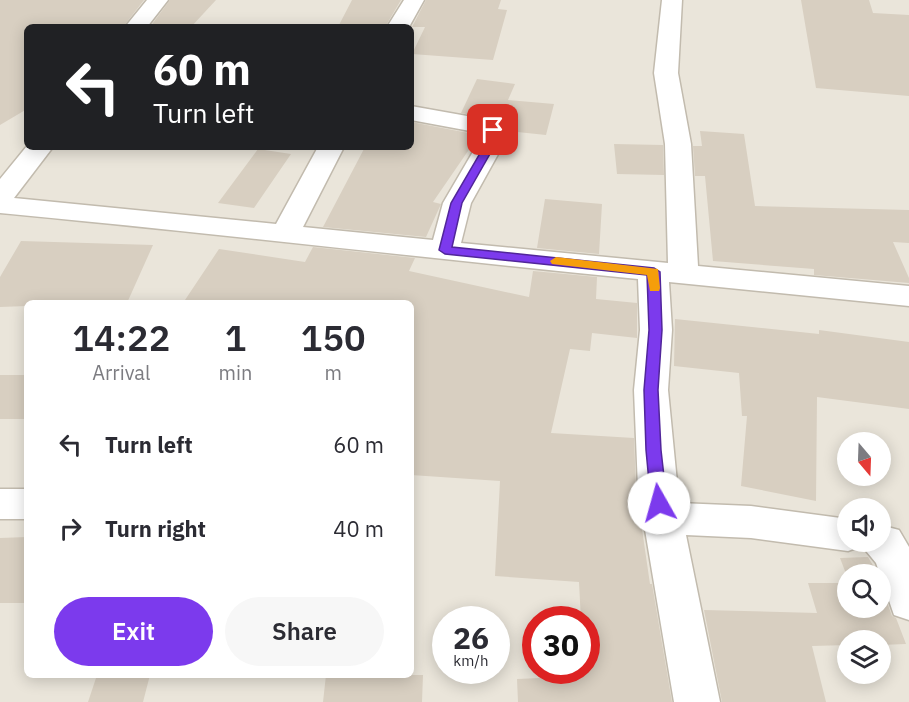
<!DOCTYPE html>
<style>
body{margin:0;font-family:"IBM Plex Sans",sans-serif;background:#f7f7f7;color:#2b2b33;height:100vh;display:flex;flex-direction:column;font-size:22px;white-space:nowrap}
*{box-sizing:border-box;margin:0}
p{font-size:20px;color:#7c7c81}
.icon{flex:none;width:33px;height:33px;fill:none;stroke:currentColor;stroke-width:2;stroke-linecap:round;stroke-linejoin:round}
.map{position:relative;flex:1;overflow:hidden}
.sheet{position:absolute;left:24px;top:300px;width:390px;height:378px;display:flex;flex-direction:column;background:#fff;border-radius:9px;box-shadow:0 3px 15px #0003}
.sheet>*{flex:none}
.hud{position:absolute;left:24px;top:24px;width:390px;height:126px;border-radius:9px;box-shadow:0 3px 15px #0003;background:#202124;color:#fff;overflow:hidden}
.needle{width:39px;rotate:161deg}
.buttons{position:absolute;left:837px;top:432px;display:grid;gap:12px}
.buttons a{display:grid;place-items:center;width:54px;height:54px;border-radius:50%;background:#fff;box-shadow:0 3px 15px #0003;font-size:30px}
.speed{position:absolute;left:432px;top:606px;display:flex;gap:12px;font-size:30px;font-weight:700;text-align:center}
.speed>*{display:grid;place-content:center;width:78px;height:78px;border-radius:50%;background:#fff;box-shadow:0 3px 15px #0003;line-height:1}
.speed small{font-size:15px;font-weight:400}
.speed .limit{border:9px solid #d22;background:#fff;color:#111}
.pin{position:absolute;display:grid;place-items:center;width:51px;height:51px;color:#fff;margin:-26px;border-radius:12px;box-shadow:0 3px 9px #0006}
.me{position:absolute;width:66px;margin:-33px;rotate:353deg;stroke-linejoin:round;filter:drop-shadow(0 0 4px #0008)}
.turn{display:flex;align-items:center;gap:21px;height:126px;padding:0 30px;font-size:27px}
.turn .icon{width:78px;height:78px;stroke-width:2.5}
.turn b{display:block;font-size:42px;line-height:51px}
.eta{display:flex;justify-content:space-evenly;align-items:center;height:102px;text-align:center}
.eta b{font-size:36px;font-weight:600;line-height:42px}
.cta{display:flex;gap:12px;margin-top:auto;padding:12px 30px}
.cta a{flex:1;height:69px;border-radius:36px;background:#7c3aed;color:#fff;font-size:24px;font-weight:600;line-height:69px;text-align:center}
.cta a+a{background:#f7f7f7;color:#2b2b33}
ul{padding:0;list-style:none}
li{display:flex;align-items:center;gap:18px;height:84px;padding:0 30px}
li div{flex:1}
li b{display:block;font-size:22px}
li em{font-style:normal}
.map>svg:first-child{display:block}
.residential{fill:#eae5da;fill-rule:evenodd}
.building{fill:#d8cfc1}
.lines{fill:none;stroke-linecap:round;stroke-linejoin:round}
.street-casing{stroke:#c2bbae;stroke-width:3}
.street{fill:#fff;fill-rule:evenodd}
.route{fill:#7c3aed;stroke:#51269a;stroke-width:1.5}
.slow{fill:#f59e0b}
</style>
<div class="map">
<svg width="909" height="702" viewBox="0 0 909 702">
<rect width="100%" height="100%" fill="#f6f3ec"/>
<path class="residential" d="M0,0H909V702H0ZM27,27H411V147H27ZM27,303H411V675H27ZM848,442H880V476H848ZM848,508H880V542H848ZM848,574H880V608H848ZM446,620H496V670H446ZM536,620H586V670H536ZM848,640H880V674H848Z"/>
<path class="building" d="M0,0H144L123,27H27V109L0,125Z
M170,0H216L191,27H150Z
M352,0H401L385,27L339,25Z
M426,0H501L498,9L507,10L493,60L412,54L425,27H412Z
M801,0H869L873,13L909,15V96L816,88Z
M477,79L515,84L508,100L554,104L546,135L508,131L495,119L461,113Z
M411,122L479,135L433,202L441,204L426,237L323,227L365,147H411Z
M700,131L744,134L755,206L909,210V243L893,242L909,278V283L814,275V269L713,261L705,176H695L693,146H702Z
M614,144L663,145L664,175L617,174Z
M258,149L291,154L254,208L218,203Z
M545,199L602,204L599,254L537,248Z
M21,241L153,245L127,303H27V306L0,307V277Z
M313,247L415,258L409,271L529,297L533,271L597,277L596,299L637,303V338L592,333L590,351L570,349L551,433L634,438L636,488L650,584H652L672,702H518L517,679L585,676L586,620H581L579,582L495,576L500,481L411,475V303H183L219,249L305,262Z
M675,319L819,334V330L909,342V409L817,397L816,501L741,486L747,416H742L739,373L674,366Z
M0,375H27V419H0Z
M27,537V603H0V538Z
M868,557L878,574H848V579L840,558Z
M808,583H848V608H880V583L892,616L896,618L906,644L880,645V640H848V645L812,646L826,702H722L704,610L817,613Z
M97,675H150L143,702H88Z
M326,675H423L422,702H323Z"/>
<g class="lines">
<g class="street-casing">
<path id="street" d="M147,0H168L147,27H125Z
M404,0H424L409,27H387Z
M662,0H682L678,73L691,144L698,266L909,286V306L669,282L672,330L668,390L679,503L751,506L848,519V542H880V525L899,530L909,547V620L894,615L876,563L862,546L848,551L751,538L686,535L720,702H674L638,488L634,390L640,330L638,279C425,258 213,233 0,213V179L27,146L53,147L14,198L276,224L318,147H344L303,227L433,240L443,203L481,138V133L411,120V106L495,121L506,130L507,138L471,203L461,243L668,263L665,144L654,73Z
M0,489H27V519H0Z"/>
</g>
<use href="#street" class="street"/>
</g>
<path class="route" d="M493,127L498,130L499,138L462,203L452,247L654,268L660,272L662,330L658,390L661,450L667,503L665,507L659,509L653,507L651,503L646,450L644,390L649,330L647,275L445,254L439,250L451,203L489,138L487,130Z"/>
<path class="slow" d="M556,257L658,269L660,288L659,291H650L647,275L552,264L550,261Z"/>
</svg>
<div class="buttons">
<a><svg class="needle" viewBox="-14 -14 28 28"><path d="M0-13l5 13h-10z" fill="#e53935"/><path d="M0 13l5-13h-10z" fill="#7c7c81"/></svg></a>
<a><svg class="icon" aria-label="sound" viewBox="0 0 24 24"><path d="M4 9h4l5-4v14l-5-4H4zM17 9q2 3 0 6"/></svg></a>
<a><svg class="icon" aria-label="search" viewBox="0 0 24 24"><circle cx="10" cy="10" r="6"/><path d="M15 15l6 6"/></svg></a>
<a><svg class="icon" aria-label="layers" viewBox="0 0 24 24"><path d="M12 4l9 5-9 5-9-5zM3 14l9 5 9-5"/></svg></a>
</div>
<div class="speed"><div>26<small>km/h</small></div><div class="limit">30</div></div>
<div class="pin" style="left:493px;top:130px;background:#d93025"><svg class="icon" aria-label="arrive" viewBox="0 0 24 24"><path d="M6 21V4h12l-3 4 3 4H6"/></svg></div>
<svg class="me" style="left:659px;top:503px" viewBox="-20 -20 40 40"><circle r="19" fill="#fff"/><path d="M0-13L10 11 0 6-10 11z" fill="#7c3aed"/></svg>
<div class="hud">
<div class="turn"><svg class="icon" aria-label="left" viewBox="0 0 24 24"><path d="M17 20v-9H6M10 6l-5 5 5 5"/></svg><div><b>60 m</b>Turn left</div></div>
</div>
<section class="sheet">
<div class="eta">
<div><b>14:22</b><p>Arrival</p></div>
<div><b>1</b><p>min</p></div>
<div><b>150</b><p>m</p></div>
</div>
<ul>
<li><svg class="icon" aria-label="left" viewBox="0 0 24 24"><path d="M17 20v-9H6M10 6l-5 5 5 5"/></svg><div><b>Turn left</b></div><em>60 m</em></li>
<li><svg class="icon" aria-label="right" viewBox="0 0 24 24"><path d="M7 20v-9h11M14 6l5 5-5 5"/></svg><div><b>Turn right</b></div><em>40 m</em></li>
</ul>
<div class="cta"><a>Exit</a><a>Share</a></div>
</section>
</div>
